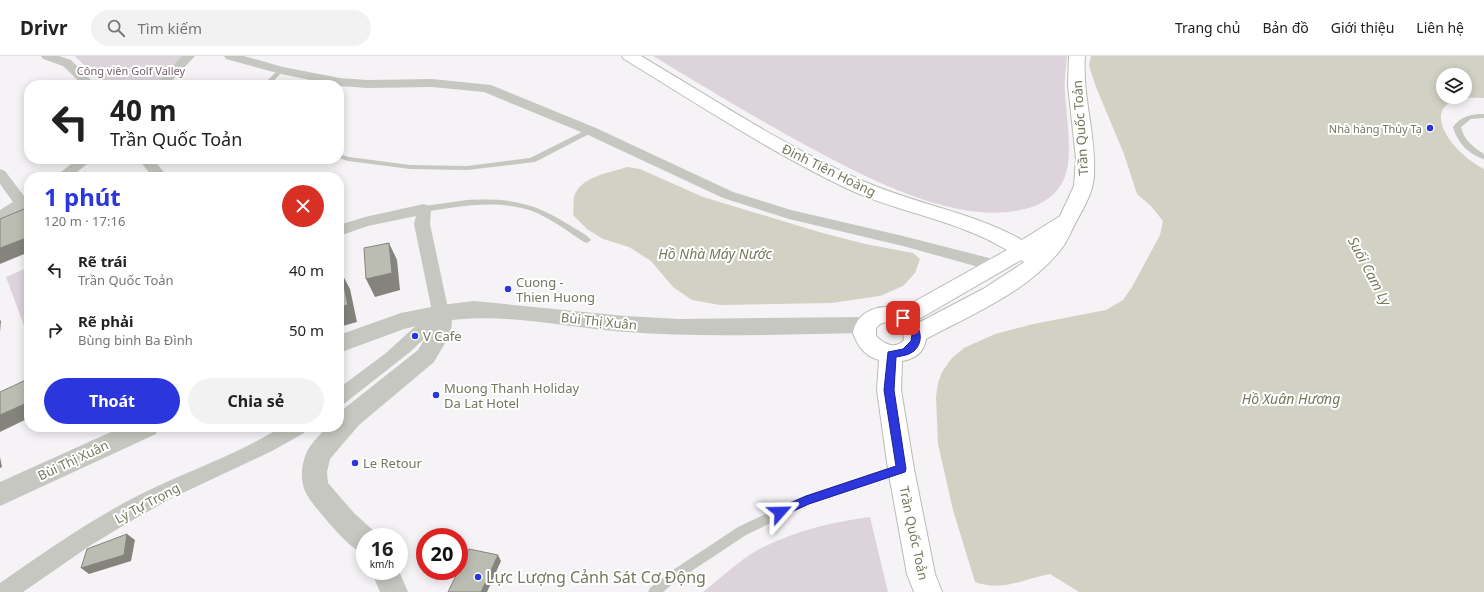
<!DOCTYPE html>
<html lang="vi">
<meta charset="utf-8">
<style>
body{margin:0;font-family:"Noto Sans",sans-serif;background:#f2f2f2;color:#222;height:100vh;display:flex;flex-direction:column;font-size:15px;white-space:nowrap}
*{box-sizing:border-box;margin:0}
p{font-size:13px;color:#767676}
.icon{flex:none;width:22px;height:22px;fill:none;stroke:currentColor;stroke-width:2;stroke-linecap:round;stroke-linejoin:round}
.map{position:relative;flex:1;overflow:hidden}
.panel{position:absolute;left:24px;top:116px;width:320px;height:260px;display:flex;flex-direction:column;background:#fff;border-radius:16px;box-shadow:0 2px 10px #0003}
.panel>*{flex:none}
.top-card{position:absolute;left:24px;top:24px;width:320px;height:84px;border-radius:16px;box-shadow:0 2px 10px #0003;background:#fff;color:#222;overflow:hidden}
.buttons{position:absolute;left:1436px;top:12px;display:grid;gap:8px}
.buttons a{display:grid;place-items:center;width:36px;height:36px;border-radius:50%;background:#fff;box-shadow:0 2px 10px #0003;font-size:20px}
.speed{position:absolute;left:356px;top:472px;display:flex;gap:8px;font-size:20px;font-weight:700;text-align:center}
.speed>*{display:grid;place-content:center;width:52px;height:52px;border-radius:50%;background:#fff;box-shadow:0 2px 10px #0003;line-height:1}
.speed small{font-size:10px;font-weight:400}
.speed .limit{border:6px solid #d22;background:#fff;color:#111}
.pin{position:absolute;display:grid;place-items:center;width:34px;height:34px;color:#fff;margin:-17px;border-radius:8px;box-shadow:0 2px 6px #0006}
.me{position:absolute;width:44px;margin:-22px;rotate:65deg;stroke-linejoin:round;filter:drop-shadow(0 0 3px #0008)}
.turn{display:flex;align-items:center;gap:14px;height:84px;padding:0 20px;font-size:18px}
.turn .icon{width:52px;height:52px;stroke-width:2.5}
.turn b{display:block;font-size:28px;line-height:34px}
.round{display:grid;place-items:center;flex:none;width:42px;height:42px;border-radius:21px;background:#f2f2f2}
.head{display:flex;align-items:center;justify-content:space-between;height:68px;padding:0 20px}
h1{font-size:24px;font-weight:700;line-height:30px;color:#2c36dd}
.action{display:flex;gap:8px;margin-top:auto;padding:8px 20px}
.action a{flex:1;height:46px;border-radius:24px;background:#2c36dd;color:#fff;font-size:16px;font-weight:700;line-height:46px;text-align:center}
.action a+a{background:#f2f2f2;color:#222}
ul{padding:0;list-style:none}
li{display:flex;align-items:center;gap:12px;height:60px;padding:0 20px}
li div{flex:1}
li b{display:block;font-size:15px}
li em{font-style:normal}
header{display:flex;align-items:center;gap:24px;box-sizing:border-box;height:56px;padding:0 20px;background:#fff;border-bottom:1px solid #e0e0e0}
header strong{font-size:19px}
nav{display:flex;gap:22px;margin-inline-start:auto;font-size:14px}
.search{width:280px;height:36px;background:#f2f2f2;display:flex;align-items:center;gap:10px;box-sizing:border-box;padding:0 14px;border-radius:22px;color:#767676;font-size:15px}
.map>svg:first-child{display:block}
.green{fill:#ddd4db}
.water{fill:#d1d1c4;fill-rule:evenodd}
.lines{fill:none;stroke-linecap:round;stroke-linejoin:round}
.secondary-casing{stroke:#babcb2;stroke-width:2}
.service{fill:#c6c7c0;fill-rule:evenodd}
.minor{fill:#c6c7c0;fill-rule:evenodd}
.tertiary{fill:#c6c7c0;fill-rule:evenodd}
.secondary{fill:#fff;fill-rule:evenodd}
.shaded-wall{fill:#84847d}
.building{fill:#bcbdb2;stroke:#84847d}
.route{fill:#2c36dd;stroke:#1d2390}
.poi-dot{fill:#2c36dd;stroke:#fff;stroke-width:1.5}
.labels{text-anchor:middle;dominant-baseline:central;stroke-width:4;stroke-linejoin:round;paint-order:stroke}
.far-park-label{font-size:11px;fill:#7b656f;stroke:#fff}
.far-poi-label{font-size:11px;fill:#74785e;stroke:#fff;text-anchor:end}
.street-label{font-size:13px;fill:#74785e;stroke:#fff}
.poi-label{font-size:13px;fill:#74785e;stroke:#fff;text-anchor:start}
.water-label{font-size:14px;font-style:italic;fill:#78785d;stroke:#fff}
.near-poi-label{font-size:16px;fill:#74785e;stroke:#fff;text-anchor:start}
</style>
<header>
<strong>Drivr</strong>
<div class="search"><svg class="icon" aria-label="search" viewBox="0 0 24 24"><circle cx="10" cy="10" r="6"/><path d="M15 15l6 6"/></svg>Tìm kiếm</div>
<nav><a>Trang chủ</a><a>Bản đồ</a><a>Giới thiệu</a><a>Liên hệ</a></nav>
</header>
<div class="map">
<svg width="1484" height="536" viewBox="0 0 1484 536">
<rect width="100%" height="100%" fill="#f5f3f6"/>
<path class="green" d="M75,0H187L159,29H104Z
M653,0H1067C1066,12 1064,24 1065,36C1066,60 1074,101 1064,123C1057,139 1042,149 1025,153C958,171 865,121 807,90C754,61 704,31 653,0Z
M29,211V283L6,221Z
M870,461L888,536H703C718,524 740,504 756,495C791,476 831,466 870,461Z"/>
<path class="water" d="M1091,0H1484V42C1410,37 1446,94 1484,113V536H1079L1050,518C1022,523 1004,536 975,526L953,454L938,388L936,341L938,327L942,316L952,302L964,292L995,278L1033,268L1106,254L1123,244L1132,231L1160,179L1163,165L1151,150L1137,138L1124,98L1096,31L1089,10ZM1443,19H1465V41H1443Z
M627,111L640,113L703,141L819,176L865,188L913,197L920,203L915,217L903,230L880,240L831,247L720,249L692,244L673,231L651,205L629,191L603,183L587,173L573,159C574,154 573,146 574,141C580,120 610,117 627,111Z"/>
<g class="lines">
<g class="secondary-casing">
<path id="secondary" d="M622,0H641C714,43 785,91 863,125C914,148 973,156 1022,184L1060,160L1074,130L1076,103L1068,29L1069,0H1085C1082,40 1096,78 1094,118C1094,135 1084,151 1076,166C1071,175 1068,184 1062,192C1029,235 973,258 926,283C924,296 915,303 902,305L901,334L914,413L935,518L942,536H914L907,518L888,413L877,334L879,304C865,300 858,291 853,277C857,254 881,247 901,253L1007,194C958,164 899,157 848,133C770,96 698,48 624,3ZM1021,204L1024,206L1020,209L983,233L920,266L919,263ZM886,266L894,267L903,275L904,284C895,294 884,288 876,280V272L880,268Z"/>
</g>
<path class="service" d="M281,12L284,14L270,29H263L279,13Z
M1484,58V62L1471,63L1461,71C1464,84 1473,91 1484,98V103C1469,99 1457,86 1453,71C1461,60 1471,58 1484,58Z
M588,73H594L595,75L535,106L467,114L410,113L348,105L339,102V98L349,101L410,109L467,110L530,102Z
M467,144C510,142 534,146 571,170C577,174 586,178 591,184L587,187L584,186C569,176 554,165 537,157C502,142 460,150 424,156L420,153L424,150Z
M900,408L904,410L905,413L904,416L809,448L746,479L675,526L663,536H648L650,532L667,518L738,471L802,441Z"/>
<path class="minor" d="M41,0H59L71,4L96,29H83L63,10L43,3Z
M182,0H195L168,29H155Z
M224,0H244L283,11L340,22L367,24L432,23L491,29L596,72L733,136L791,154L903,180L993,203L999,205L1001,209L999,213L993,215L903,190L789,163L723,142L586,78L484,36L432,31L367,32L340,30L281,18L226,3Z
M77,103H93L71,121H55Z
M138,103H153L168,121H153Z
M0,113L5,115L24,140L29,138V150L5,165L0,166V154L13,146L0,128Z
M424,148L429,150L431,153L430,168L449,257L447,261L410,296L345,347L339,349V332L386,297L432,255L414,168L416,160L368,170L339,180V169L365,161Z
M281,371H306L304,377L272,395L172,442L131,465L91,489L23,536H0V527C45,496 90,464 139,439C186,415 237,399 281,371Z"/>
<path class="tertiary" d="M474,245L625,260L679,263L865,261L873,263L876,269L873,275L865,277C786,278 705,282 626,276C568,272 509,257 452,264L451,277L434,306L359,369L330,403L327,416L328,427L354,457L375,476L377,481H365V498C350,492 339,478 328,466C321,457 313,449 307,439C299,426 301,405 309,392C314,384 321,378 327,371H339V358L341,355L418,294L429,276V267L404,273L339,297V279L401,257L441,249Z
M122,371H159L156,378L0,450V426Z
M371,515H399L408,536H380Z"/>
<use href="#secondary" class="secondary"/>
</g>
<path class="shaded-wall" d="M29,181V196L0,208V192Z
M389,187L397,204L400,234L375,241L366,223Z
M341,216L350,233L357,266L339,271V251Z
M0,264L1,265L0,276Z
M29,346V362L4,374L0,376V359Z
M0,401L2,411L0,412Z
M127,478L135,484L131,505L89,518L81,512Z
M498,499L501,505L487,536H481Z"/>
<path class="building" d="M29,151V181L0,192V163Z
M389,187L392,217L366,223L364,192Z
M339,216H341L348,249L339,251Z
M28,323L29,325V346L0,359V336Z
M127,478L124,499L81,512L87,493Z
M469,493L498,499L481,536H448Z"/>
<path class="route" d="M903,259C918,263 927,283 914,295C909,299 902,300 896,301L894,334L906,413L905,416L809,448L780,461L776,460L775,456L776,453L806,440L896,410L884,334L888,296L903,293L911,285L912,278L910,273L898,262Z"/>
<g class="poi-dot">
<circle cx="1430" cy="72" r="4"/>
<circle cx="508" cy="233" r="4"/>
<circle cx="415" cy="280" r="4"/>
<circle cx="436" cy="339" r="4"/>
<circle cx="355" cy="407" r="4"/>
<circle cx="478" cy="521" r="4"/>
</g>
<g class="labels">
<g class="far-park-label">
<text x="131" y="14">Công viên Golf Valley</text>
</g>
<g class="far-poi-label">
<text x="1422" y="72">Nhà hàng Thủy Tạ</text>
</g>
<g class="street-label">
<text transform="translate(1080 72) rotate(-94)">Trần Quốc Toản</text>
<text transform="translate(829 114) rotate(26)">Đinh Tiên Hoàng</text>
<text transform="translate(599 265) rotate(6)">Bùi Thị Xuân</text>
<text transform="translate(73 404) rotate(-25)">Bùi Thị Xuân</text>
<text transform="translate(147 447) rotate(-28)">Lý Tự Trọng</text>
<text transform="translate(914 477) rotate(78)">Trần Quốc Toản</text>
</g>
<g class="poi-label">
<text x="516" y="226">Cuong -<tspan x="516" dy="15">Thien Huong</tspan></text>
<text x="423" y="280">V Cafe</text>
<text x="444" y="332">Muong Thanh Holiday<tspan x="444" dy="15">Da Lat Hotel</tspan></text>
<text x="363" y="407">Le Retour</text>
</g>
<g class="water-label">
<text x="715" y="197">Hồ Nhà Máy Nước</text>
<text transform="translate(1370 215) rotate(62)">Suối Cam Ly</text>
<text x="1291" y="342">Hồ Xuân Hương</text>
</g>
<g class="near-poi-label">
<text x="486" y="521">Lực Lượng Cảnh Sát Cơ Động</text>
</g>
</g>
</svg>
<div class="buttons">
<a><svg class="icon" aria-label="layers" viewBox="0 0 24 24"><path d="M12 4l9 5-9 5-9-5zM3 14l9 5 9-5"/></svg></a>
</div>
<div class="speed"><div>16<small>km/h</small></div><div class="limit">20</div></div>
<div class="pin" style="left:903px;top:262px;background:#d93025"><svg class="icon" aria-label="arrive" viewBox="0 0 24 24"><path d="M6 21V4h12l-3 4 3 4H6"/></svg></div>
<svg class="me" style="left:780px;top:456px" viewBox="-20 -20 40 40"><path d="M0-17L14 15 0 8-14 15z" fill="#2c36dd" stroke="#fff" stroke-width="4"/></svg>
<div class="top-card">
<div class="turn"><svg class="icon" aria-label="left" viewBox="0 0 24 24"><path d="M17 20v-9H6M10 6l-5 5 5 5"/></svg><div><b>40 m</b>Trần Quốc Toản</div></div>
</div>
<section class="panel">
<div class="head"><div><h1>1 phút</h1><p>120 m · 17:16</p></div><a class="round" style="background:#d93025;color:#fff"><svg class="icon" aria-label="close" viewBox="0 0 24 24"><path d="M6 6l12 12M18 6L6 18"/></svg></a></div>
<ul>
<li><svg class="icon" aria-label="left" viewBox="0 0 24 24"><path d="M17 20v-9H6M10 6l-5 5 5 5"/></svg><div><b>Rẽ trái</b><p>Trần Quốc Toản</p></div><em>40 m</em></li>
<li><svg class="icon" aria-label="right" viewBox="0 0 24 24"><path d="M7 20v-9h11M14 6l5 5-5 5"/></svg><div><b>Rẽ phải</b><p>Bùng binh Ba Đình</p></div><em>50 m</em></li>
</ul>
<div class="action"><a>Thoát</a><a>Chia sẻ</a></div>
</section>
</div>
